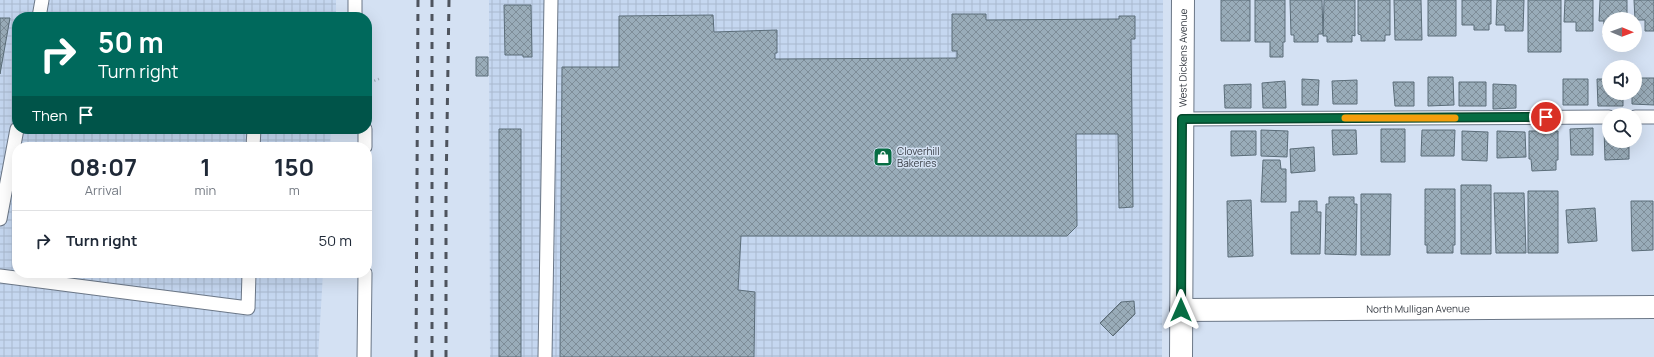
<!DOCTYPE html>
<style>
body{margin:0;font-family:Manrope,sans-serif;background:#f6f6f7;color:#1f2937;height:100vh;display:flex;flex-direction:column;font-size:15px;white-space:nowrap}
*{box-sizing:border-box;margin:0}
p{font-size:13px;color:#747a83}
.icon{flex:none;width:22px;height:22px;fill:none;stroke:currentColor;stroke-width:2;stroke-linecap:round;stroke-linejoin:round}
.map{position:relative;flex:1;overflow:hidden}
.details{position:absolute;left:12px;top:142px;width:360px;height:136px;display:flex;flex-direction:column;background:#fff;border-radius:16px;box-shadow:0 4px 16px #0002}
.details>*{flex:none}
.banner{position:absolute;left:12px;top:12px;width:360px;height:122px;border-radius:16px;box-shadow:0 4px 16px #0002;background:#00695c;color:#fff;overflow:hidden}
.needle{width:26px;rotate:91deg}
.controls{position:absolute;left:1602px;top:12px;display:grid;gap:8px}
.controls a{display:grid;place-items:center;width:40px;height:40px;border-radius:50%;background:#fff;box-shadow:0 4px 16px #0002;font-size:20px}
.pin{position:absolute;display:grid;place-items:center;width:34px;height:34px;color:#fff;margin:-17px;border:2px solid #fff;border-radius:50%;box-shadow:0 1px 4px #0007}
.me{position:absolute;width:44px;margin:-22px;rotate:0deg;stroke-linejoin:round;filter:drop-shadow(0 0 3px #0008)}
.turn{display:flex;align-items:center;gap:14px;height:84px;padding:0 20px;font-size:18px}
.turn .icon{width:52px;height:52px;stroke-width:2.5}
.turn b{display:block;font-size:28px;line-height:34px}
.then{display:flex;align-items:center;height:38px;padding:0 20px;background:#0003;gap:8px;font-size:15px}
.eta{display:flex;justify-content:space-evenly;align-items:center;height:68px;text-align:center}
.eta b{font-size:24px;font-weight:700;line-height:28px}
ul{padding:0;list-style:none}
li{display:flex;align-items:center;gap:12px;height:60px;padding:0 20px;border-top:1px solid #e0e1e3}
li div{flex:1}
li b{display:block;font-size:15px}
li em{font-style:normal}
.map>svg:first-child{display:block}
.industrial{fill:url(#industrial-grid)}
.building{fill:url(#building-cross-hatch);stroke:#5b6d79}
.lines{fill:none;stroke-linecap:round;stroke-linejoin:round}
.service-casing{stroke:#6b7787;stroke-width:15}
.minor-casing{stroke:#6b7787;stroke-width:24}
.path{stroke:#9da8b6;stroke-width:2.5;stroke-dasharray:1 3;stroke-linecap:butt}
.service{stroke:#fff;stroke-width:13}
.minor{stroke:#fff;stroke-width:22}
.rail{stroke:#4e545e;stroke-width:3;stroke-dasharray:7 7;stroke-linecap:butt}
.route-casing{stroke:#05472c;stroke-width:10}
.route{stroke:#076d43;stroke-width:7}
.slow{stroke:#f59e0b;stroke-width:7}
.labels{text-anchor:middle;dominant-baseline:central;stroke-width:3;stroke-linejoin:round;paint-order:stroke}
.street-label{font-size:10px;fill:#373c44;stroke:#d4e1f3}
.poi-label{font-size:10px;fill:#373c44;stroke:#d4e1f3;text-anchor:start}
</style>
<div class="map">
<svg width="1654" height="357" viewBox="0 0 1654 357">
<defs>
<pattern id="industrial-grid" width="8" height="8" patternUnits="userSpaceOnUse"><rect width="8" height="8" fill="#c5d7f0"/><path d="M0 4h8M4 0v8" fill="none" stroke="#aab9cf"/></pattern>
<pattern id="building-cross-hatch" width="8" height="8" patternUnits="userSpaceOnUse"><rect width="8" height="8" fill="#99acb9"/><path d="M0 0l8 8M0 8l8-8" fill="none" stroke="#7e8d98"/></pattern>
</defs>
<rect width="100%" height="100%" fill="#d4e1f3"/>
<path class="industrial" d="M0,0H336V17H17V129H331L330,147H17V273H323L318,357H0Z
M489,0H1163L1162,357H490Z"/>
<path class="building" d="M1221,0H1250V41H1221Z
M1255,0H1285V42H1283V57H1270V42H1255Z
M1290,0H1322L1323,34H1318V42H1294V35H1291Z
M1324,0H1355V36L1352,35V42H1327V36H1323Z
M1358,0H1390V35H1385V41H1361V35L1358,34Z
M1394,0H1421L1422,40H1395Z
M1428,0H1456V36H1428Z
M1462,0H1491V24H1489V30H1474V25H1462Z
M1497,0H1524L1523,31H1505V25H1496Z
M1528,0H1561V52H1528Z
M1565,0H1593V31H1576V22H1564Z
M1600,0H1627V19H1609V35H1603L1604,21H1599Z
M1634,0H1654V31H1645V20H1635Z
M504,5H531L532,57H523V55H505Z
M952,14H986V20L1119,19V16H1135V39H1131L1133,207L1119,208L1118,134H1076L1077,226L1067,236H741L738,290L755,292L754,357H560L562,67H619V16L713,15L714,32L777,30V53H775V59L957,58V51H952Z
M0,18H10L0,74Z
M476,57H488V76H476Z
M1428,77H1453L1454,105L1428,106Z
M1635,78H1654V105L1632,104V93H1635Z
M1302,79L1319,80L1318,105H1302Z
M1563,79H1588V105H1563Z
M1597,79H1609V93H1623V106H1598Z
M1357,80V104H1333L1332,81Z
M1285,81L1286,108H1263L1262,83Z
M1393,82H1414V106H1395Z
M1459,82H1486V106H1459Z
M1251,84V108H1225L1224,85Z
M1493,84L1516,85V108L1493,109Z
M1593,128V155H1571L1570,129Z
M499,129H521V357H499Z
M1381,129H1405V162H1381Z
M1604,129H1609V141H1629V159L1605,160Z
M1261,130L1288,131L1287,157L1261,156Z
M1332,130H1356L1357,154L1333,155Z
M1422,130H1455L1454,156H1421Z
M1231,131H1256V155L1231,156Z
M1462,131L1488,132L1487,161L1462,160Z
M1497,131L1525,132L1526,157L1497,158Z
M1529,131H1558V160H1556V170L1532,171L1531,159H1529Z
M1314,147L1315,171L1291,173L1290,149Z
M1263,160H1280L1281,169H1286V202H1261Z
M1461,185H1491V254H1461Z
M1425,189H1455V245H1453V253H1427V245H1425Z
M1528,191H1558V253H1528Z
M1494,193H1524L1526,253H1496Z
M1361,194H1391L1390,255H1361Z
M1329,197H1354V204H1357L1356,255L1325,254L1326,204H1329Z
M1251,200L1253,256L1228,257L1227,201Z
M1299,201H1317V212H1321L1320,254H1291V212H1299Z
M1631,201H1653V250L1632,251Z
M1595,208L1597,241L1568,243L1566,210Z
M1134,301L1135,314L1113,336L1100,323L1121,302Z"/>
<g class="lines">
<g class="service-casing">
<path id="service" d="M39,17L42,0
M355,17V0
M1635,117H1654
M1182,119L1609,117
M253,147L254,129
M365,147V129
M0,219L17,129
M0,276L248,308L249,273
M364,357L365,273
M545,357L551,0"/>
</g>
<g class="minor-casing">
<g id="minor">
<path id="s1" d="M1181,310L1654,307"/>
<path id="s2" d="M1181,357L1183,0"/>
</g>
</g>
<path class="path" d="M367,84L381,78"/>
<use href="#service" class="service"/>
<use href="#minor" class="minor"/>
<path class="rail" d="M416,357L418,0
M432,357V0
M446,357V192L449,0"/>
</g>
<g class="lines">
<g class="route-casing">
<path id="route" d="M1181,310L1182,119L1546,117"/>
</g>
<use href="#route" class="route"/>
<path class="slow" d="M1345,118H1455"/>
</g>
<defs>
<g id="shop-square" transform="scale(1)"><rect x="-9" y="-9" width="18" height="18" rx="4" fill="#076d43" stroke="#d4e1f3"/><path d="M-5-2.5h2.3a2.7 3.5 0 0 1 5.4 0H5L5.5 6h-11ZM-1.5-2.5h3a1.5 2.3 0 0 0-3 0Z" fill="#fff"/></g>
</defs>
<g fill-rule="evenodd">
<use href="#shop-square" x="883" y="157"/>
</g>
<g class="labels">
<g class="street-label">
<text stroke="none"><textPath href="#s2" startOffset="299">West Dickens Avenue</textPath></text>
<text stroke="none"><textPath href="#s1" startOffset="237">North Mulligan Avenue</textPath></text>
</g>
<g class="poi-label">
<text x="897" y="151">Cloverhill<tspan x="897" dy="12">Bakeries</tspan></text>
</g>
</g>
</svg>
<div class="controls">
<a><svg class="needle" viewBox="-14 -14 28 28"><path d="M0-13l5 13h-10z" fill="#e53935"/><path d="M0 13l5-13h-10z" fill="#747a83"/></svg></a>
<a><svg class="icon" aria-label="sound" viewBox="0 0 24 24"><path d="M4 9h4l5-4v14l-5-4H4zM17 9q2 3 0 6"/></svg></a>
<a><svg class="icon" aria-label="search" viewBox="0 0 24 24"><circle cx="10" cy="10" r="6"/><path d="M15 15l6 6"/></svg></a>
</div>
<div class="pin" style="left:1546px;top:117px;background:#d93025"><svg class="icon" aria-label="arrive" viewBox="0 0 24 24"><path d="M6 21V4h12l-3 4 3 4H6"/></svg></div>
<svg class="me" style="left:1181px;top:310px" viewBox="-20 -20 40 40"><path d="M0-17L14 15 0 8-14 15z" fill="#076d43" stroke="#fff" stroke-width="4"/></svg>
<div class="banner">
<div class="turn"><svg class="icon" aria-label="right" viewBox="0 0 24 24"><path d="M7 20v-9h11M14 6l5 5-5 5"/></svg><div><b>50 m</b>Turn right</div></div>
<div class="then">Then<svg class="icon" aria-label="arrive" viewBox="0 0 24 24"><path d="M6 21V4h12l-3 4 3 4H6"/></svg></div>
</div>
<section class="details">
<div class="eta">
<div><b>08:07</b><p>Arrival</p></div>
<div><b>1</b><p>min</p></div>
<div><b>150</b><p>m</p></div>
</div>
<ul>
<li><svg class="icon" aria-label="right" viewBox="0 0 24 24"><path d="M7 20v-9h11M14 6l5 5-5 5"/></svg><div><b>Turn right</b></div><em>50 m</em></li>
</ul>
</section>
</div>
